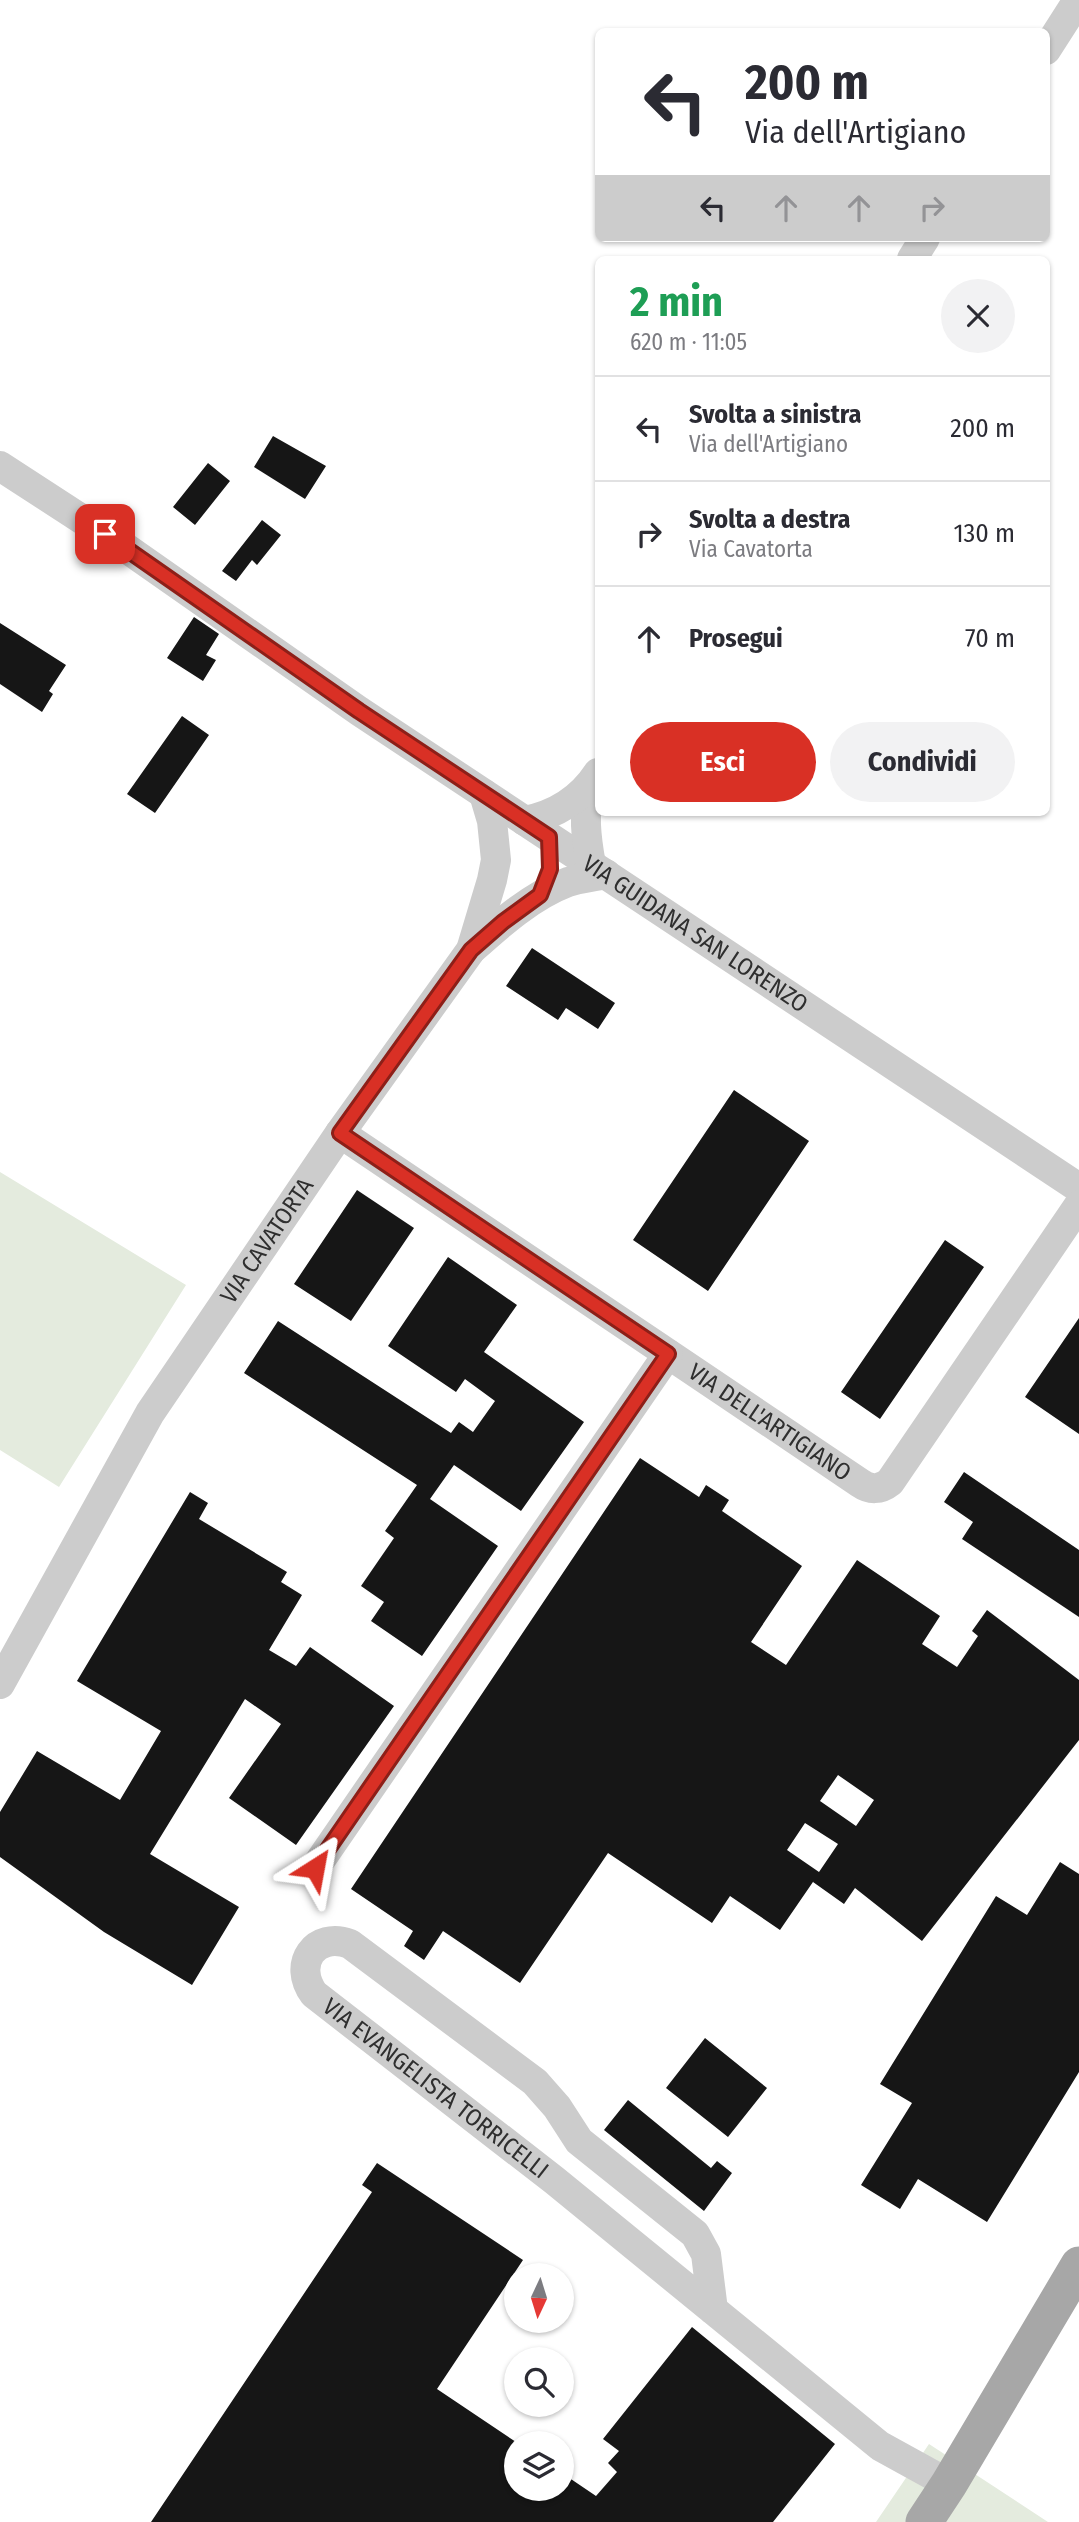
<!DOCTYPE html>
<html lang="it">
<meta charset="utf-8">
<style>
body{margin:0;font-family:"Fira Sans Condensed",sans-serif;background:#f2f2f3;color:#2b2b33;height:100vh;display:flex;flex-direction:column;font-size:26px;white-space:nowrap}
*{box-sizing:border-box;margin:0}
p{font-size:23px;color:#7c7c81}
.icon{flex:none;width:38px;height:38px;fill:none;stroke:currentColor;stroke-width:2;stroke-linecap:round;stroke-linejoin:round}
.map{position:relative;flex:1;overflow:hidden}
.drawer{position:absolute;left:595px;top:256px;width:455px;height:560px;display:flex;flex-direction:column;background:#fff;border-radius:10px;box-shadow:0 2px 5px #0004}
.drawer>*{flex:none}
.hud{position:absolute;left:595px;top:28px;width:455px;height:214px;border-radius:10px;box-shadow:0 2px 5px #0004;background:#fff;color:#2b2b33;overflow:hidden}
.needle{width:46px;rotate:184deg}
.tools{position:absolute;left:504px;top:2263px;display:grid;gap:14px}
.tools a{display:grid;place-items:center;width:70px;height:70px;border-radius:50%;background:#fff;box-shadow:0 2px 5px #0004;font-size:35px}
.pin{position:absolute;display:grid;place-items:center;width:60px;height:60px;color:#fff;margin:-30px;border-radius:14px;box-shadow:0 4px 10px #0006}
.me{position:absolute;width:77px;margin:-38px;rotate:34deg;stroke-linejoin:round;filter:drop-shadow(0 0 5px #0008)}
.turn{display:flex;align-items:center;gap:24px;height:147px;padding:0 35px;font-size:32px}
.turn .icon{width:91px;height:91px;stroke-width:2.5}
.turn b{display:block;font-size:49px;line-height:60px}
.lanes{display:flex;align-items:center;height:66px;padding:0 35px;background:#0003;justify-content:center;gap:35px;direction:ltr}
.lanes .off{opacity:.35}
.round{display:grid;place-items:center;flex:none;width:74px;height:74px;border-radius:37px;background:#f2f2f3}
.summary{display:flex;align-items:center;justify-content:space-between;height:119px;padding:0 35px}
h1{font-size:42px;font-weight:700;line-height:52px;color:#1e9e55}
.primary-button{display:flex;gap:14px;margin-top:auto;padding:14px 35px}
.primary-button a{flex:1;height:80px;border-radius:42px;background:#d93025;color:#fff;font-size:28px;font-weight:700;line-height:80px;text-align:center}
.primary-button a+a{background:#f2f2f3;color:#2b2b33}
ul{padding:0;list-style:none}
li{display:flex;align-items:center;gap:21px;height:105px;padding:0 35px;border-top:2px solid #e1e1e2}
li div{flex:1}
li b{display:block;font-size:26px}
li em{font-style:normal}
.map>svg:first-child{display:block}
.green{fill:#e4ebde}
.building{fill:#161616;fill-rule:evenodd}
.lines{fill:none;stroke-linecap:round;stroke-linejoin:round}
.minor{stroke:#ccc;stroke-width:30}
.major{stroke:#a7a7a7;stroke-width:37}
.route-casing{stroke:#8d1f18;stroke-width:18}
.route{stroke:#d93025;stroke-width:12}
.labels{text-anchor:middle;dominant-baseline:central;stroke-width:7;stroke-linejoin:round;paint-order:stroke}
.street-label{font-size:24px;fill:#2f2f2f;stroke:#fff}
</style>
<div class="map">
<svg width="1079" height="2522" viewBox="0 0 1079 2522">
<rect width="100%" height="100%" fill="#fff"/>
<path class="green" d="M0,1172L186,1285L59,1487L0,1450Z
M929,2444L1048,2522H876Z"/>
<path class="building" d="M273,436L326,466L305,499L254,467Z
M208,463L230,481L195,525L173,507Z
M262,520L281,535L257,565L252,560L236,581L222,571Z
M194,617L219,634L206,655L216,660L203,681L167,658Z
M0,623L66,665L49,691L53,694L42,712L0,684Z
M182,716L209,735L155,813L127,794Z
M532,948L615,1003L598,1029L566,1008L558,1020L506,986Z
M734,1090L809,1141L708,1291L633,1240Z
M357,1190L414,1228L351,1321L294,1284Z
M945,1240L984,1267L880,1419L841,1392Z
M448,1257L517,1305L484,1352L584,1422L521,1511L454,1465L430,1499L498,1546L422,1656L371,1621L384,1602L361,1586L394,1538L385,1531L417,1485L244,1373L278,1321L451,1433L459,1422L473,1432L495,1401L465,1379L456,1392L388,1346Z
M1079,1318V1434L1025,1397Z
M640,1458L699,1497L706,1485L729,1500L722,1511L802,1566L751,1642L786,1665L857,1560L940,1616L922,1644L957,1667L978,1636L972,1631L987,1610L1079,1680V1740L922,1941L855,1888L844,1904L813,1882L815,1879L780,1930L730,1896L712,1923L608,1853L520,1983L443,1931L424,1960L404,1946L413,1931L351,1889ZM838,1775L874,1800L856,1826L820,1801ZM805,1823L838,1844L819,1872L787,1850Z
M964,1472L1079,1550V1617L962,1539L973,1522L944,1502Z
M190,1492L208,1503L199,1519L287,1572L281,1582L302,1595L269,1650L296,1666L310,1647L394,1706L296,1845L229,1798L281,1724L245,1699L150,1854L239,1907L192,1985L104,1932L0,1857V1812L37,1751L120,1800L161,1731L77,1681Z
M1060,1862L1079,1874V2072L987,2222L918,2179L900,2209L861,2185L912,2103L880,2084L996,1896L1027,1915Z
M705,2038L767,2088L728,2137L666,2088Z
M628,2100L711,2168L717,2161L732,2173L704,2211L604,2130Z
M377,2163L523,2260L437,2389L516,2442V2488H562V2473L596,2496L617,2472L608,2463L619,2451L603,2439L692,2327L835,2444L773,2522H151L372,2192L362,2185Z"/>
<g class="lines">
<g class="minor">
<path d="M1046,50L1078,0"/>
<path d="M912,259L925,238"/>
<path id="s1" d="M0,466L126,548L359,711L1079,1188"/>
<path d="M590,786C583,813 586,837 591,865"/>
<path d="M525,821C555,815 581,799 598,773"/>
<path d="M471,950C500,924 531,896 568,882C580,878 594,877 606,874"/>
<path id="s2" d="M340,1133L860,1483C870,1490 880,1490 890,1482L1079,1205"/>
<path id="s3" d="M0,1684L150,1413L340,1133L471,950L492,880L496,860L492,821L484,794"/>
<path d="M315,1868L668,1354"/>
<path id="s4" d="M713,2310L706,2254L695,2234L579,2141L557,2107L535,2082L350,1944C315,1931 292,1964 314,1994L554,2180L880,2446L949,2484"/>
</g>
<path class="major" d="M924,2522L949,2484L1079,2265"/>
</g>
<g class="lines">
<g class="route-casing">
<path id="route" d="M105,534L359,711L549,837L550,869L540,895L503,922L471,950L340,1133L668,1354L315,1868"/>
</g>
<use href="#route" class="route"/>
</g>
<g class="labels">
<g class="street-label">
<text stroke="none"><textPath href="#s1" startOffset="838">VIA GUIDANA SAN LORENZO</textPath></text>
<text stroke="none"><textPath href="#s3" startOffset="518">VIA CAVATORTA</textPath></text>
<text stroke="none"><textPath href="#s2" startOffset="518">VIA DELL'ARTIGIANO</textPath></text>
<text stroke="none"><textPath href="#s4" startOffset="774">VIA EVANGELISTA TORRICELLI</textPath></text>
</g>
</g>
</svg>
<div class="tools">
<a><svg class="needle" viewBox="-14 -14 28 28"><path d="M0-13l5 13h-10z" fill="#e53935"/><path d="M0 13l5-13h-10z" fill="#7c7c81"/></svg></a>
<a><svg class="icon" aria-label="search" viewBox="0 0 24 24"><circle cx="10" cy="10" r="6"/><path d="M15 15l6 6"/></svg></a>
<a><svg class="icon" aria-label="layers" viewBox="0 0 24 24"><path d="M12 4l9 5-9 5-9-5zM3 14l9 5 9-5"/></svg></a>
</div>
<div class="pin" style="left:105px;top:534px;background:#d93025"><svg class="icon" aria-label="arrive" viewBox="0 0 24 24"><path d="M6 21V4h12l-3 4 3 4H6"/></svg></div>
<svg class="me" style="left:315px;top:1868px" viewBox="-20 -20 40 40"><path d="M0-17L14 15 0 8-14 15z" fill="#d93025" stroke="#fff" stroke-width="4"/></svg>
<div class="hud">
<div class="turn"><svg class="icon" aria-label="left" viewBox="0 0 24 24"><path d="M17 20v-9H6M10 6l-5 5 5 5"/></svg><div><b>200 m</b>Via dell'Artigiano</div></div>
<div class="lanes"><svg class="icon" aria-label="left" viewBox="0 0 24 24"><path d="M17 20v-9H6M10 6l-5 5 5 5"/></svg><svg class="icon off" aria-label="ahead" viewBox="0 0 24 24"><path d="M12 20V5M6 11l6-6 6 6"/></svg><svg class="icon off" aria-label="ahead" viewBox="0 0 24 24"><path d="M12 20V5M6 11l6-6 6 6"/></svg><svg class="icon off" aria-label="right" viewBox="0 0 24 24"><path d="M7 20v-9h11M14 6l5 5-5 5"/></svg></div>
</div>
<section class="drawer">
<div class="summary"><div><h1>2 min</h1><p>620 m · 11:05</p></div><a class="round"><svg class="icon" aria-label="close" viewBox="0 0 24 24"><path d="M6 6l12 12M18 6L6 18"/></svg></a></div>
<ul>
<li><svg class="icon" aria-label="left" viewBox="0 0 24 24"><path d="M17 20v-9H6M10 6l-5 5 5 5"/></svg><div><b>Svolta a sinistra</b><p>Via dell'Artigiano</p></div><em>200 m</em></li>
<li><svg class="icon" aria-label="right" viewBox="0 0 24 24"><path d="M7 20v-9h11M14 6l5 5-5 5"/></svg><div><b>Svolta a destra</b><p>Via Cavatorta</p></div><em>130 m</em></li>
<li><svg class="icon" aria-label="ahead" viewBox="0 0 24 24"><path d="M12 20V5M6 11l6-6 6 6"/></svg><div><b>Prosegui</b></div><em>70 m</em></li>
</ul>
<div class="primary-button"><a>Esci</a><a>Condividi</a></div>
</section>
</div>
